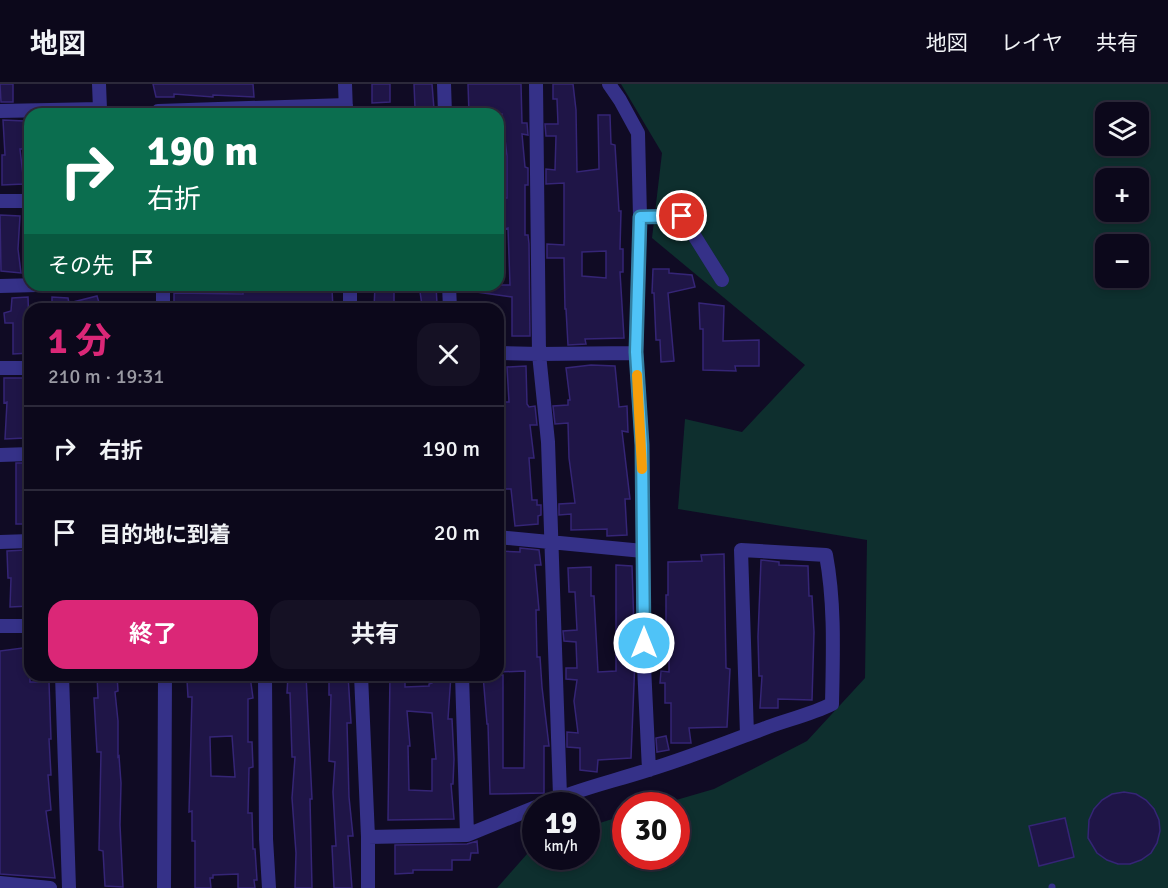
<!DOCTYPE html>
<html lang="ja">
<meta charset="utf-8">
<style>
body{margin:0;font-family:Signika,"Noto Sans JP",sans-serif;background:#151124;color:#f1f3f6;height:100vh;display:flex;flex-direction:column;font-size:22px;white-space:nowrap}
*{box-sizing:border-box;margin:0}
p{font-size:20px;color:#9a9aa3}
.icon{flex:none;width:33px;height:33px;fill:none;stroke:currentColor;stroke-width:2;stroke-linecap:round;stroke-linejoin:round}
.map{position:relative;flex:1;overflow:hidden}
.drawer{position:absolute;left:24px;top:219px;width:480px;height:378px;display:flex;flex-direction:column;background:#0c081b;border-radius:18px;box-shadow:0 3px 9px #0003,0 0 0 2px #2c293a}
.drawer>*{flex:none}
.top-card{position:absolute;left:24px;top:24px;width:480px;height:183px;border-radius:18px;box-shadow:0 3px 9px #0003,0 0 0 2px #2c293a;background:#0b6e4f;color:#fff;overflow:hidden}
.fabs{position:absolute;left:1095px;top:18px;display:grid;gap:12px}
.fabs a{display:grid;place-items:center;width:54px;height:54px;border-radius:12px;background:#0c081b;box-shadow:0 3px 9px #0003,0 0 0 2px #2c293a;font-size:30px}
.speed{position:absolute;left:522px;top:708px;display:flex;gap:12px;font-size:30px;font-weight:700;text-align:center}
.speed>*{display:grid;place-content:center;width:78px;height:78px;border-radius:50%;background:#0c081b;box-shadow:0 3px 9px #0003,0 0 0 2px #2c293a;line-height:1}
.speed small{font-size:15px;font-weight:400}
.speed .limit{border:9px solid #d22;background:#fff;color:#111}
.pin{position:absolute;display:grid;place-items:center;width:51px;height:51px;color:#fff;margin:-26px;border:3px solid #fff;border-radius:50%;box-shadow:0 2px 6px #0007}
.me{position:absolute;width:66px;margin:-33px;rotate:0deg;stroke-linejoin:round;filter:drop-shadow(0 0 4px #0008)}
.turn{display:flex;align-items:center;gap:21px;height:126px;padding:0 24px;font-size:27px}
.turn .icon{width:78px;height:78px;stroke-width:2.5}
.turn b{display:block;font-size:42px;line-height:51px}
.then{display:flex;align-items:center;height:57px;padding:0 24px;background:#0003;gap:12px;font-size:22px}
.round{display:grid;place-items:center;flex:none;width:63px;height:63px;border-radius:18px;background:#151124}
.head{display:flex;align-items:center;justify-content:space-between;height:102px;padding:0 24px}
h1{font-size:36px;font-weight:700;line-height:45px;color:#db2777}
.button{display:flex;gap:12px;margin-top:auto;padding:12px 24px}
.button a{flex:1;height:69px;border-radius:18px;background:#db2777;color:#fff;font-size:24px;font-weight:700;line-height:69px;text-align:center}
.button a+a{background:#151124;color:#f1f3f6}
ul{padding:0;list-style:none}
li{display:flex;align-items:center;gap:18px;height:84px;padding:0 24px;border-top:2px solid #2c293a}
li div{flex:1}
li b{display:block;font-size:22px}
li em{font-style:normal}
header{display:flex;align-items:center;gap:36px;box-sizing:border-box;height:84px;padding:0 30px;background:#0c081b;border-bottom:2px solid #2c293a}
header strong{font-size:28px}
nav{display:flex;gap:33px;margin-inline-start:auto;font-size:21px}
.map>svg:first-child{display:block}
.green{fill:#0e2f2e;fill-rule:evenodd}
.building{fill:#1f1547;stroke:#352576;stroke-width:1.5;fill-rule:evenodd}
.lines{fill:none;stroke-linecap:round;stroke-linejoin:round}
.lane{stroke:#353188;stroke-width:7}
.street{stroke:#353188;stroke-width:14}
.route-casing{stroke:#337fa1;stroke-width:15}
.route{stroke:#4fc3f7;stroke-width:10}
.slow{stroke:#f59e0b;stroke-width:10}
</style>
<header>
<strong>地図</strong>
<nav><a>地図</a><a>レイヤ</a><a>共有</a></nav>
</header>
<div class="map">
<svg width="1168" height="804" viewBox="0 0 1168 804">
<rect width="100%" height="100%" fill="#100b24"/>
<path class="green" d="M621,0H1168V804H497L535,761L536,772H586L587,743L625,731L626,772H676V722L659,721L714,705L807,657L865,594L867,456L678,425L685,335L742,348L805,281L652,154L662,69ZM1106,28H1138V62H1106ZM1106,94H1138V128H1106ZM1106,160H1138V194H1106Z"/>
<path class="building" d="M0,0H13V18H1Z
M153,0H253L254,13L213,11V13L174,10V13H156Z
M372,0H390V18L372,19Z
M414,0H432L434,25L415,24Z
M468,0H521L522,39H527L528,51L522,50L525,83L528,84V101H525V151H528L529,160L530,252H512V213L477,208V201H510L508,144L505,145V114H507V72L502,30H469Z
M553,0H573L576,26L577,88L599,85L598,31H610L611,60L615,61L619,127H621L620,165H623V188H620L624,254L585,255L586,260L568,261L566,225H565L564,174H547V160L564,161V99L546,100V85L555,86L556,52H546L545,40H558L557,15H553ZM606,167V194L582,192V168Z
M3,36L24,37L25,65H20L24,100L2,101V71H5Z
M0,131L20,132L18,165L21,189L1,187Z
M653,185H669V189L692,191L695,203L668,209L674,277L661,278L660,256H656L654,209H652Z
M375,201H394V225H374Z
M419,201H436L437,220L422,221Z
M282,203H299V205H332L333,225H174V209L243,210V208L282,207Z
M97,212L101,225H52V213L68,214L69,219Z
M28,213L30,269L13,270V239H5L4,229L11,227L12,214Z
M699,219L724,222L723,257L759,256V282H735L736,287L703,286V245H700Z
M591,281L615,282L619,323L627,322L628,348L622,347L630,415H625L627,451L607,452V445L571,446V430L559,431V420L575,419L569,374L568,339L555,340L553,322L568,321V316H570L566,284Z
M526,282L527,320L529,323L535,322L537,341H530L534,374H529L532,416H537V421H541V431L538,432V440L515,442L511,405H498V318H509L507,283Z
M4,294H23L25,354L5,355L7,318L4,319Z
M16,379H30V440H16Z
M520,464L539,466L541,481H535L539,526H536L537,573H540L542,603L549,662H544V709L490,710L488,640H487L483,591H503V684H524L525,587L498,588V467L520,468Z
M26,466V496L30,522L10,523L11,494H8L7,467Z
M724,470L726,584L730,585L727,643L689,644L691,659H671V619H665V599H660L661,587L669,588V543H666V511H668V478L702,477L701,471Z
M761,476L779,478V481L808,482L809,512H812L814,548L812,616L778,615V624H760L762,592H759L758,553Z
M616,481L632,482L635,575L631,674L598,676L597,688L580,686V664L567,663V648L578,649L574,617L577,596L566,595V584H577L576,558L564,557L563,547L577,546L575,508H569L568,484L591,483V512H594L598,588L616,587Z
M30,563V598H49L51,655H49L51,691H48L51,726L46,727L55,794L0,790V567Z
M97,591H117L118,607L115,608L118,637V673L119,672L121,699L120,741L123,803L105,802L103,767L99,766L101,668H97L94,614H98Z
M192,591H208V595L250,592L253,614L248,615V658H252L253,683L249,684L248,729H252L253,765H255L257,796H254L255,804H238V790L213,791V794H210L211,804H195V757H192V727L189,728L192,613H188L187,596H192ZM232,652L235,693L211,692L210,653Z
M288,591H306L312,715H310L312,804H295L296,769L292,714L295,673H292L290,609H287Z
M329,591H348L351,639H347L349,713L353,752H348L352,804H334L332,762H336L333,708L335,678L329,677L331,611H329Z
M390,591H405V603L429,602V600L432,599L431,591H451L448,635H452L454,675L453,700H451L454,735L388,736ZM407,627L432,629L436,675H432V707L409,706L408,662H410Z
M666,652L669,666L657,668L656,654Z
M1124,708L1136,710L1146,716L1154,725L1159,736L1160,747L1157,759L1151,769L1141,776L1130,780H1118L1107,776L1097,769L1088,754L1089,736L1094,725L1102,716L1112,710Z
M1065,734L1074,773L1039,782L1029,742Z
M477,757L478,769H471L470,776H452V786H413V789L395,790V761L467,760Z"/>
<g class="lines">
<path class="lane" d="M1052,803V804"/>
<path class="street" d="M345,0L346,28
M444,0L445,30
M536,0L539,270L636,269
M609,0L620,16L638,49L640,133L636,269L642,361L644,582L649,686
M0,27L100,25L99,0
M158,30V27L346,21
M0,117H30
M640,133L682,132L722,196
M163,201V225
M350,201V225
M449,201L450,225
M0,202L38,201
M498,269L539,270L548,358L560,712
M0,284H30
M0,371L30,370
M498,453L643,467
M0,458L30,457
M0,542H30
M62,591L69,804
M265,591L266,755L269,804
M361,591L368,753V804
M462,591L467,751
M539,722C574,706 611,698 648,686C688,674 728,658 768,643C790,635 812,630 832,620C833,570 835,519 826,471L741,466L747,651
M368,753L467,751L536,723
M0,799L50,804
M164,804L165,591"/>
</g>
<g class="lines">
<g class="route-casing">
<path id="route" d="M644,559L642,361L636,268L640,133L682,132"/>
</g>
<use href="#route" class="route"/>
<path class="slow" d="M637,291L642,385"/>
</g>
</svg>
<div class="fabs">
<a><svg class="icon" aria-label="layers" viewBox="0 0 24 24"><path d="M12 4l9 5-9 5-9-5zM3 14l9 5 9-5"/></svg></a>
<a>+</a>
<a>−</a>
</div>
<div class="speed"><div>19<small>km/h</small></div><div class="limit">30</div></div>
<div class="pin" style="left:682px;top:132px;background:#d93025"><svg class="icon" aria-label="arrive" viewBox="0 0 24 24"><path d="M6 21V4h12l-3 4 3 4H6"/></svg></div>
<svg class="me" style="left:644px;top:559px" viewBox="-20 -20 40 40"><circle r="17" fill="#4fc3f7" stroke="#fff" stroke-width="3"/><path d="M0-11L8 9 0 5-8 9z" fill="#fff"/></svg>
<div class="top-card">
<div class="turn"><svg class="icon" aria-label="right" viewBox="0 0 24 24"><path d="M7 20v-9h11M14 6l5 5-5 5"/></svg><div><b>190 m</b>右折</div></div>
<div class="then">その先<svg class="icon" aria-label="arrive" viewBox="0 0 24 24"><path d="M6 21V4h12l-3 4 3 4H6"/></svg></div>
</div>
<section class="drawer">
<div class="head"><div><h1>1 分</h1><p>210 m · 19:31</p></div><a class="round"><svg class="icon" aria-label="close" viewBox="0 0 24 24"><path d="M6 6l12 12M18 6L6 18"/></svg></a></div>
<ul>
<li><svg class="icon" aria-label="right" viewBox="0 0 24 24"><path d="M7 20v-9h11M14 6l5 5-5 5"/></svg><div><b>右折</b></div><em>190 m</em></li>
<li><svg class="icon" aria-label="arrive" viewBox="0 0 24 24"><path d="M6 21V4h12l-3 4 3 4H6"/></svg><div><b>目的地に到着</b></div><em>20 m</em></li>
</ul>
<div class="button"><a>終了</a><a>共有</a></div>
</section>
</div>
